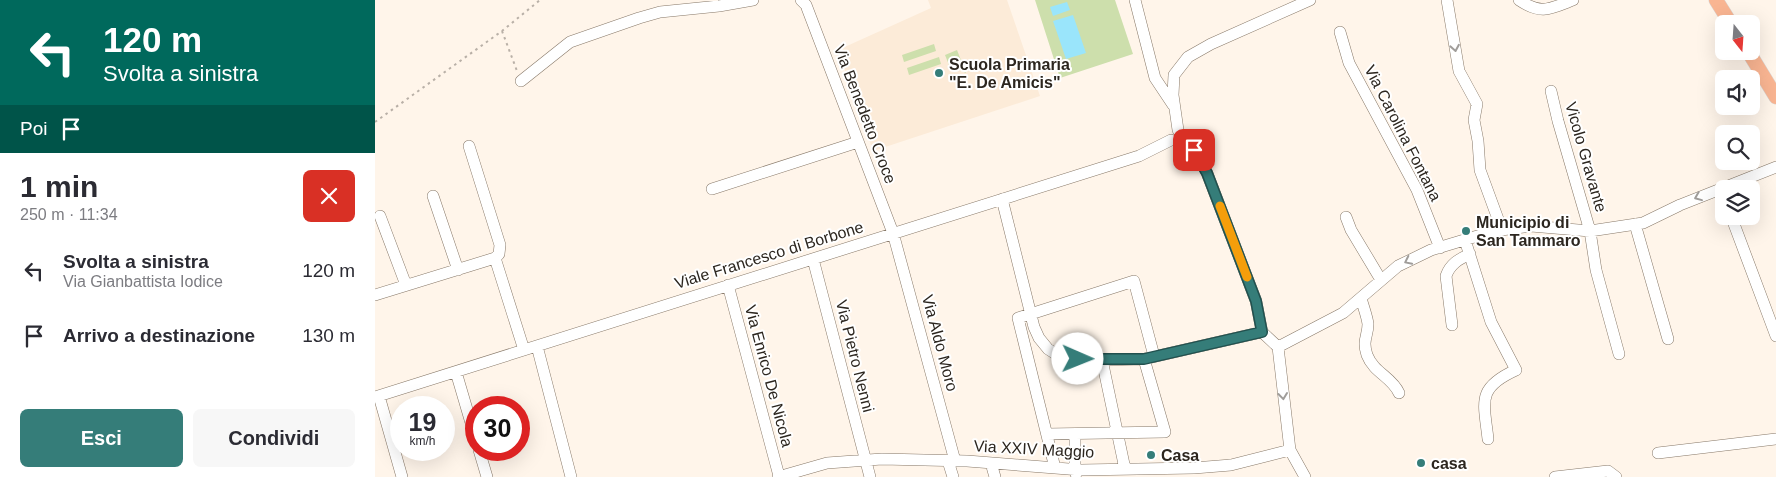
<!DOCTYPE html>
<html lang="it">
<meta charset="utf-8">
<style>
body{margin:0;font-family:Arial,sans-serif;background:#f7f7f7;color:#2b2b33;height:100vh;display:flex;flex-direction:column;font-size:19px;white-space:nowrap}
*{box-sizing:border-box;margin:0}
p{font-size:16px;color:#7c7c81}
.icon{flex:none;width:28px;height:28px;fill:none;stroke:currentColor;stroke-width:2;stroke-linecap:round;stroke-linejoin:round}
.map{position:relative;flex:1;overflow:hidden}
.panel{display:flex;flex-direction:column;background:#fff;width:375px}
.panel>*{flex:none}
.hud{background:#00695c;color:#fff;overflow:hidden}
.needle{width:32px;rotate:163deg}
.buttons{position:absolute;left:1340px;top:15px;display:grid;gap:10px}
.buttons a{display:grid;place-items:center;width:45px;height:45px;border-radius:8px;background:#fff;box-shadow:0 5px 20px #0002;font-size:25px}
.speed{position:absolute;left:15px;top:396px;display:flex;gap:10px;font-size:25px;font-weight:700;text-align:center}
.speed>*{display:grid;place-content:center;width:65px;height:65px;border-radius:50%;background:#fff;box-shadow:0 5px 20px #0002;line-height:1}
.speed small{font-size:12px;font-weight:400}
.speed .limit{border:8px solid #d22;background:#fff;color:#111}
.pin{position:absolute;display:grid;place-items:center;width:42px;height:42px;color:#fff;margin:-21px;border-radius:10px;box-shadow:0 2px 8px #0006}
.me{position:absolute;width:55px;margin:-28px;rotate:91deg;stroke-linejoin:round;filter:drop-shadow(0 0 4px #0008)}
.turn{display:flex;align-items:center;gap:18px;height:105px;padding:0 20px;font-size:22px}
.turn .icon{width:65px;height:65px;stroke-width:2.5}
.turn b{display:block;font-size:35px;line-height:42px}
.then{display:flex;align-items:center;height:48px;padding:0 20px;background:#0003;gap:10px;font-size:19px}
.round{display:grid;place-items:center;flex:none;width:52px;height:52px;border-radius:8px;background:#f7f7f7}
.overview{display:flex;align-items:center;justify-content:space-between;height:85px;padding:0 20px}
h1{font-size:30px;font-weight:800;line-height:38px}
.cta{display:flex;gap:10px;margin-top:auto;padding:10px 20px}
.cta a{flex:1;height:58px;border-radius:8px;background:#357d79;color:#fff;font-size:20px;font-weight:800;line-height:58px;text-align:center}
.cta a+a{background:#f7f7f7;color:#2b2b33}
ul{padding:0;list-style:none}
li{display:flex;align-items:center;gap:15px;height:65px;padding:0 20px}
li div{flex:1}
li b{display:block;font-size:19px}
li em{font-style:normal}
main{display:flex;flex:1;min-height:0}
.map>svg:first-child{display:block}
.built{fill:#fcebd8}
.green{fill:#cddfac}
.water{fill:#9ae5fb}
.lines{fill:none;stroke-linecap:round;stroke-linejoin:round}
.minor-casing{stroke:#877868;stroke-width:12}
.major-casing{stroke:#d9d8d7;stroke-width:15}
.path{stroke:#b9b0a7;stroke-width:2;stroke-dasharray:2.5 4;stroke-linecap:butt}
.minor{stroke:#fff;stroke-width:11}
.major{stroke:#f9b592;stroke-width:14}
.oneway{stroke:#a09d9a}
.route-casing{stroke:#22514f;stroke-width:12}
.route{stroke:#357d79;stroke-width:9}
.slow{stroke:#f59e0b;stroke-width:9}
.poi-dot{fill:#357d79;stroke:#fff;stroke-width:2}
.labels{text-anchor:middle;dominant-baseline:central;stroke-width:4;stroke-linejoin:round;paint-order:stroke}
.poi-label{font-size:16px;font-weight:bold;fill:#2c261f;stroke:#fff;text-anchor:start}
.street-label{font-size:16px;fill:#2c261f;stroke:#fff}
</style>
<main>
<section class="panel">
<div class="hud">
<div class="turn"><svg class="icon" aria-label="left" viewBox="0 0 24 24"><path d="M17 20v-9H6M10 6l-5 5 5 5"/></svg><div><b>120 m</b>Svolta a sinistra</div></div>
<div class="then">Poi<svg class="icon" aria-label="arrive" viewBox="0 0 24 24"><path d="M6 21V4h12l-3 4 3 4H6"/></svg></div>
</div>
<div class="overview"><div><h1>1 min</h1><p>250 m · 11:34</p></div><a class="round" style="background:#d93025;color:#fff"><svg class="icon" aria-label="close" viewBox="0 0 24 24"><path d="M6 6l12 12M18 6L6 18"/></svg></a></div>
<ul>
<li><svg class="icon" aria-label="left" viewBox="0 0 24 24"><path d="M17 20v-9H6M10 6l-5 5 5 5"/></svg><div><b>Svolta a sinistra</b><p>Via Gianbattista Iodice</p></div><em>120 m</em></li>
<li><svg class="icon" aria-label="arrive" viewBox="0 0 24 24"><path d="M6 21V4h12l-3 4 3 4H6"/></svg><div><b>Arrivo a destinazione</b></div><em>130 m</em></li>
</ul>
<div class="cta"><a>Esci</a><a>Condividi</a></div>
</section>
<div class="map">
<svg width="1401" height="477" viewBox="0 0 1401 477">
<rect width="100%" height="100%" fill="#fff5ea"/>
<path class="built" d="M553,0H632L665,96L498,151L463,50L556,8Z"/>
<path class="green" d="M660,0H740L758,54L685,78Z
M559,44L561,51L529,62L527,55Z
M582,50L591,73L574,65L570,55Z
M564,57L566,64L534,75L532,68Z"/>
<path class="water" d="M692,2L695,10L678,16L675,7Z
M698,15L711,53L691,59L678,21Z"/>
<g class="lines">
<g class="minor-casing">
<path id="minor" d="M426,0L431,5L518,233L580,461
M760,0L780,78L798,105
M1072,0L1084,71L1102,104L1099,120L1103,141L1105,170L1127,230
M1144,0C1166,15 1175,9 1198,0
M965,32L974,63L1042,190L1065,248
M146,81L195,42L264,18L285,12L344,6L378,0
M1176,91L1183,121L1215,231L1221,270L1244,354
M803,130L798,95L799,75L813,57L836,44L935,0
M807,140L819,150L832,173L881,301L887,332
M94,146L125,245L124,254L120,258
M337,189L483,142
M58,196L83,270
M627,199L659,327L664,338L673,349L684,356L700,359L727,360L769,359L887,332
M5,216L31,285
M1356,216L1401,336
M971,217L976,230L1006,280
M1260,224L1293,339
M1090,240L1116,322L1141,370C1101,388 1109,402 1113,439
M438,259L495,477
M353,285L404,476
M0,295L120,258L149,350
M986,298C988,306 992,316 993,324C993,336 987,340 992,355C999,373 1017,377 1024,393
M1077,325L1071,276C1075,264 1084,259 1095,254
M887,332L903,347L915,450L930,477
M162,346L196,477
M903,347L968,313L1023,266L1056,250L1119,231L1156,226L1215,231L1268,223L1305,205L1401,167
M727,360L750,469
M81,372L101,440
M4,396L27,477
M0,397L764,156L796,140
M672,434L790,432L769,359
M700,434V469L701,474
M104,450L112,477
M1283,453L1401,439
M573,461L578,477
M616,463L620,477
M680,468L643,318L759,281L779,356
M403,477L452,463L507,459L592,461L706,470L819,468L856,465L915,450
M1180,477L1233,471L1241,477"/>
</g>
<g class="major-casing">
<path id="major" d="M1341,0L1356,24
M1373,51L1401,97"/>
</g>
<path class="path" d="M127,31L142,71
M0,122L127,31L165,0"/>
<use href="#minor" class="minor"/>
<use href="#major" class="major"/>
</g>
<defs><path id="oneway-chevron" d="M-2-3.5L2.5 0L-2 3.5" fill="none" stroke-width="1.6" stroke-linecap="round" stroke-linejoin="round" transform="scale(1.25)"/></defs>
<g class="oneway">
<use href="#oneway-chevron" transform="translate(1080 48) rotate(80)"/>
<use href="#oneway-chevron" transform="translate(1323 197) rotate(158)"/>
<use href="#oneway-chevron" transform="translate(1033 261) rotate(154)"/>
<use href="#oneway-chevron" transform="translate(908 396) rotate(83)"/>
</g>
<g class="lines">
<g class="route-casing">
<path id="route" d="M703,359H769L887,332L881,301L832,173L819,150"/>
</g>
<use href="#route" class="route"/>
<path class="slow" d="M845,206L872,277"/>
</g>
<g class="poi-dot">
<circle cx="564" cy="73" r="5"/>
<circle cx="1091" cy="231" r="5"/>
<circle cx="776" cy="455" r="5"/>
<circle cx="1046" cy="463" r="5"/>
</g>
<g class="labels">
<g class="poi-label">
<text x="574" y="64">Scuola Primaria<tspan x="574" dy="18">"E. De Amicis"</tspan></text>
<text x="1101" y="222">Municipio di<tspan x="1101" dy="18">San Tammaro</tspan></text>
<text x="786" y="455">Casa</text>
<text x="1056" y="463">casa</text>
</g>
<g class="street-label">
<text transform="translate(490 114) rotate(69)">Via Benedetto Croce</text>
<text transform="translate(1028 133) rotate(63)">Via Carolina Fontana</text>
<text transform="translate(1211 157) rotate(74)">Vicolo Gravante</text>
<text transform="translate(394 255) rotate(-17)">Viale Francesco di Borbone</text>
<text transform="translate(565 343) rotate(75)">Via Aldo Moro</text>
<text transform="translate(480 356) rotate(76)">Via Pietro Nenni</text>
<text transform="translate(394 376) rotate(75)">Via Enrico De Nicola</text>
<text transform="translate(659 449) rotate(3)">Via XXIV Maggio</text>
</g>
</g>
</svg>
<div class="buttons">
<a><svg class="needle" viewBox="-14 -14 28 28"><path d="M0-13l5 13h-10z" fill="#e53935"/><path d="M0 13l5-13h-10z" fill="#7c7c81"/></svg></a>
<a><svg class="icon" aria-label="sound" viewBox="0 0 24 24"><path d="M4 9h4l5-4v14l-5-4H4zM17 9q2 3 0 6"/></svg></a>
<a><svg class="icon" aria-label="search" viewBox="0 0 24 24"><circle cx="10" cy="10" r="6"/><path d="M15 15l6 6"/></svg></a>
<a><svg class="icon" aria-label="layers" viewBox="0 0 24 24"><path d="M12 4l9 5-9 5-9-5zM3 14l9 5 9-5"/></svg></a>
</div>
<div class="speed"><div>19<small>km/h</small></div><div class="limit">30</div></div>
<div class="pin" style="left:819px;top:150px;background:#d93025"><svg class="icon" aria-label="arrive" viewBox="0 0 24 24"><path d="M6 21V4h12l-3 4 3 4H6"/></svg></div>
<svg class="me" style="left:703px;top:359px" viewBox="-20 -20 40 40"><circle r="19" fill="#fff"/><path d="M0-13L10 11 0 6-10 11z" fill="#357d79"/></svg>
</div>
</main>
